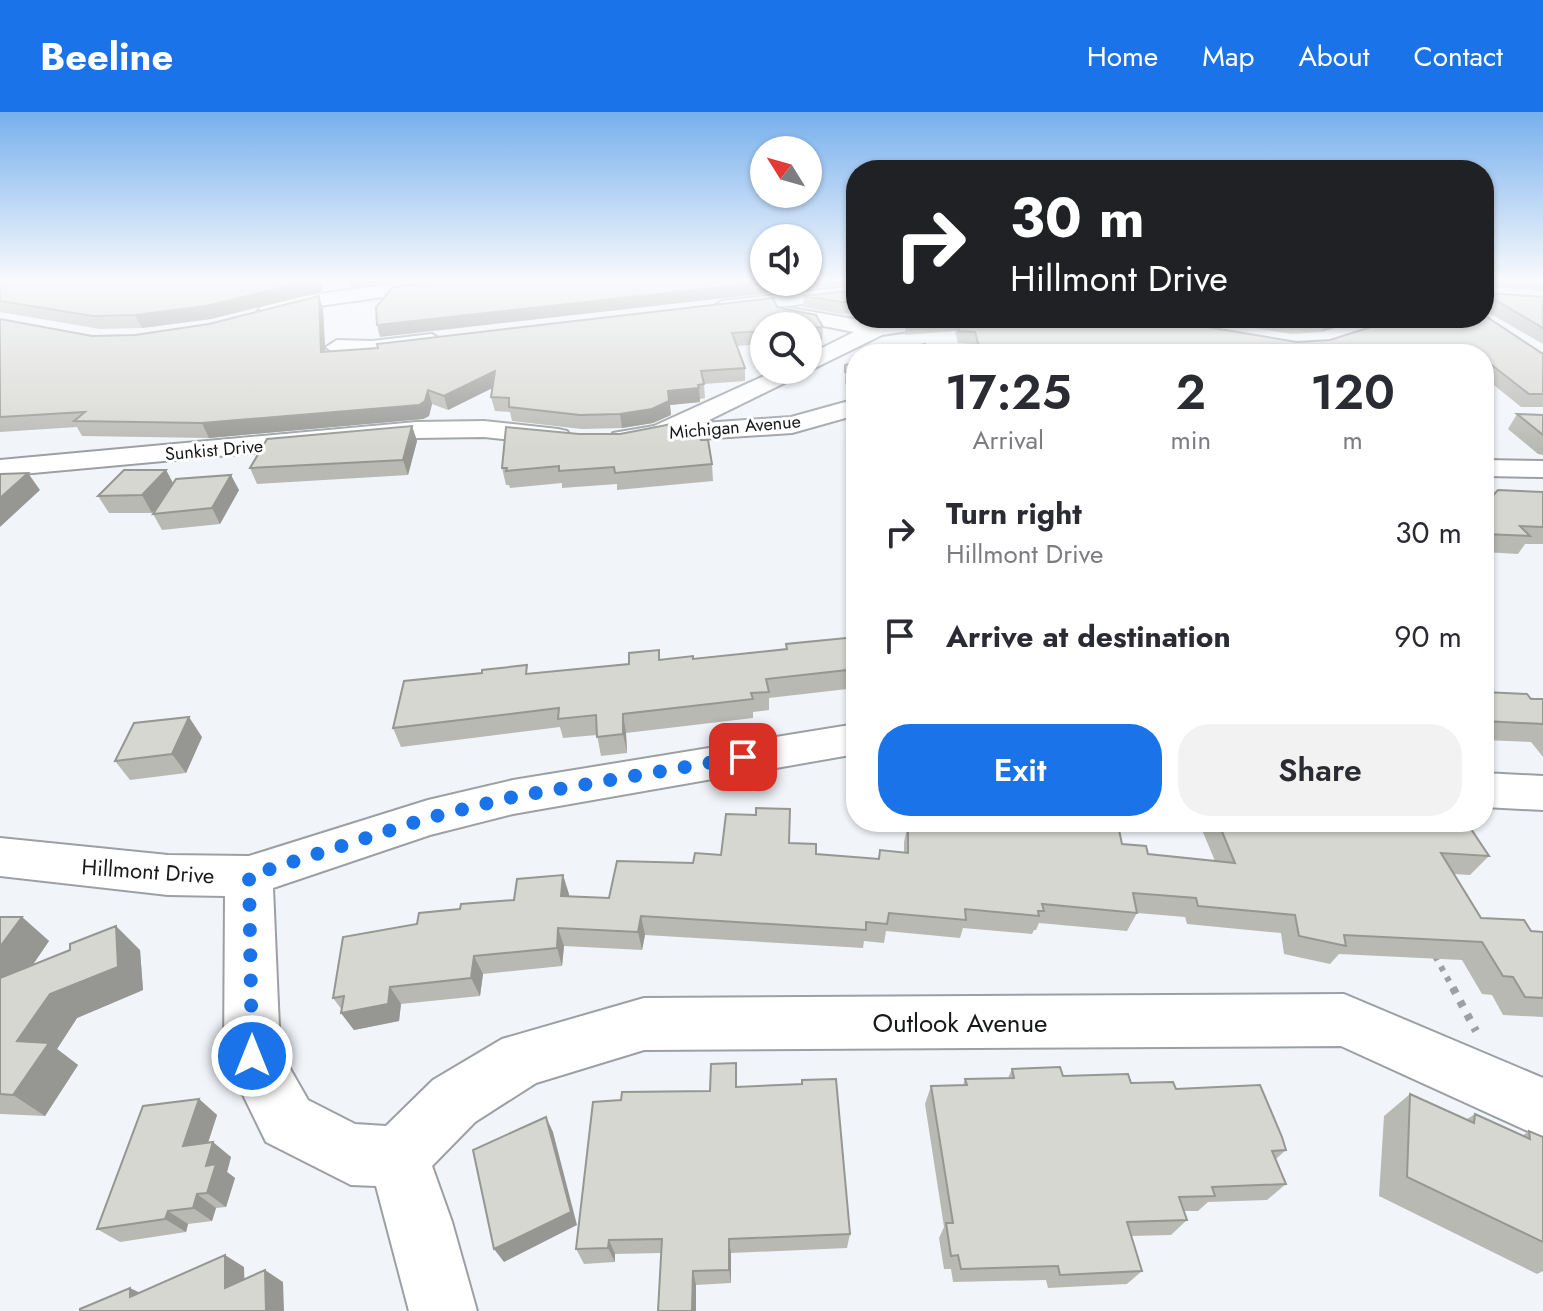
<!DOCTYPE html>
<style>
body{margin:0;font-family:Jost,sans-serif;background:#f2f2f3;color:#2b2b33;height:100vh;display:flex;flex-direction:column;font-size:30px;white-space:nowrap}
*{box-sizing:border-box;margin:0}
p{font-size:26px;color:#7c7c81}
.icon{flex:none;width:44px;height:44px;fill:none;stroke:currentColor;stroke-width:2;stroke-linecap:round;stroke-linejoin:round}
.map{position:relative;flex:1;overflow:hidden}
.side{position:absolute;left:846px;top:232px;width:648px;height:488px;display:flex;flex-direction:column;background:#fff;border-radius:32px;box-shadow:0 2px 6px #0004}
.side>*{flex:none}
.banner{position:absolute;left:846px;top:48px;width:648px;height:168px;border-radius:32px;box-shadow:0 2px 6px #0004;background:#202124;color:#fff;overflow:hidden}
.needle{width:52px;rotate:307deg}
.fabs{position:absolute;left:750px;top:24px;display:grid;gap:16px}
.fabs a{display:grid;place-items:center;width:72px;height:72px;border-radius:50%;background:#fff;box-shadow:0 2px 6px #0004;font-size:40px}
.pin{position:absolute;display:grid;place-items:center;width:68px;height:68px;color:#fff;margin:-34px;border-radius:16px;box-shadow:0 4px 12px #0006}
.me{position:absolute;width:88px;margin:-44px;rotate:0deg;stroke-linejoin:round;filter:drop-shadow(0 0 6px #0008)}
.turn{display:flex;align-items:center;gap:28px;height:168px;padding:0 32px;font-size:36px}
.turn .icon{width:104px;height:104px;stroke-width:2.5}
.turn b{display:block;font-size:56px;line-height:68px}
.eta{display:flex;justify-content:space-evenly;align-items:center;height:136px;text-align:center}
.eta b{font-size:48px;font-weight:600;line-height:56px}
.primary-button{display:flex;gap:16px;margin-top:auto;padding:16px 32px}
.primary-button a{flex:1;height:92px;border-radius:32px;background:#1a73e8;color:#fff;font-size:32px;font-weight:600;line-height:92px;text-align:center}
.primary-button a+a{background:#f2f2f3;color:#2b2b33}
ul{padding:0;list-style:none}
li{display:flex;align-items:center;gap:24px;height:104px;padding:0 32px}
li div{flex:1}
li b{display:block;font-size:30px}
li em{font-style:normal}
header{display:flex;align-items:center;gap:48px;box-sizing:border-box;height:112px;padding:0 40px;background:#1a73e8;color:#fff}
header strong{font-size:38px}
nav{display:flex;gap:44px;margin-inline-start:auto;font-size:28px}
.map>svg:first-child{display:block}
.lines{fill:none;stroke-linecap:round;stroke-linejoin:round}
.minor-casing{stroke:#9ca0a4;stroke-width:4}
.path-far1{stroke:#9da1a4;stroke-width:6;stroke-dasharray:5 7;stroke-linecap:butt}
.path{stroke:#9da1a4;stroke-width:8;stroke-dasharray:6 9;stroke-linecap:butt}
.minor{fill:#fff;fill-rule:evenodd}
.wall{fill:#b9b9b4}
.shaded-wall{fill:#969692}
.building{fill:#d7d7d1;stroke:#969692;stroke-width:2}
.route{stroke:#1a73e8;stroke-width:14;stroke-dasharray:0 25.2}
.labels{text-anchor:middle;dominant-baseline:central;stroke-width:6;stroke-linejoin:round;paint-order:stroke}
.far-street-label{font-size:18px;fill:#161819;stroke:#fff}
.street-label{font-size:22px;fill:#161819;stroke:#fff}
.near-street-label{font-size:26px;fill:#161819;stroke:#fff}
</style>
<header>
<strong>Beeline</strong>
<nav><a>Home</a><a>Map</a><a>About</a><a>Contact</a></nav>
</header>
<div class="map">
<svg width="1543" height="1199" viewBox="0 0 1543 1199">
<rect width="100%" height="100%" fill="#f1f5fa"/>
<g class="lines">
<g class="minor-casing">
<path id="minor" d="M412,169H464L454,175L305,196L268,205L258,199L261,195L305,184Z
M856,174V186L722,201L712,195L722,189Z
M785,195L876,211L909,206H965L954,212L882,223L703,311L791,305L856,287V303L792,321L684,328C662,322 637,339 613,333L609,327L613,321L654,314L777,258H808V243L854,220L778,205L775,201Z
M432,222L443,229L440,234C419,239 339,251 326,235L337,228L372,229Z
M484,309L558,317L567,319L571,325L567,331L558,333L484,325L416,326L0,364V348L416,310Z
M1484,348L1543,349V365L1484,364Z
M856,612V642L513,702L430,723L273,776L280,939L308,988L355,1012L386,1014L433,968L502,927L644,886L1344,882L1543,966V1026L1341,934L644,938L536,971L475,1010L432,1054L452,1110L477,1199H409L376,1074L351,1073L266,1030L224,944L225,784L168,783L0,764V726L168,743L249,744L428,688L513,668Z
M1484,661L1543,664V698L1484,695Z"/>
</g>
<path class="path-far1" d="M1435,844L1454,878"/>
<path class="path" d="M1453,876L1476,919"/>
<use href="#minor" class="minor"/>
</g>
<path class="wall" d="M0,169H322V179L211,207L142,216L100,217L0,200Z
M1484,169H1543V179L1488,175V181L1543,185V232L1484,198Z
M856,178V201L841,202L803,195L804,184Z
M319,184L323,197L325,240L378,236L777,195L823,215L822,228L808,229V214H764V232L737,234L745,256V269L704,272L705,286L700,287V290L670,293L671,303L653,311L622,316L582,317L512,309L510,300L495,299L491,285L493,276L448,298L432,292L429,304L423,307L209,326L82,324L77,315L0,320V207L92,224L135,223L209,212Z
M938,206L1297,230L1541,241L1543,242V295H1521L1484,265V242H976L973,232L958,231L955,219L905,223L906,211Z
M1192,206H1368L1321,220L1292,222Z
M856,250V272H845V253Z
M1517,302L1543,303V343L1538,342L1508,317Z
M412,314L417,329L408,363L257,372L250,356Z
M579,322L676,326L701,328L712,352L713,369L617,378V372L562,376V371L510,376L509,373H506L502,356Z
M166,358L173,371L239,378L220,412L162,418L153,402L159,393L152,401H109L98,384Z
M1543,380V432H1525L1518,442L1484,440V393Z
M856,525V576L769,586V598L753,600V606L626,621L627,641L601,644L597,623L563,626L560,615L401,635L393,616L529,562L629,552L660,548L693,547L786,537V532Z
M1484,580L1543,587V645L1531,630L1484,628Z
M202,625L186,661L130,668L115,649Z
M984,710H1082L1122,732L1148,742L1215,749L1202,718L1187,713V710H1387L1489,744L1470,763L1453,762L1481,806L1531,819L1543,820V905L1503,903L1492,883L1482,882L1462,848L1339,842L1330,852L1284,842L1281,821L1187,812L1185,805L1137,801L1127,819L1039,811L1036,818H1034L1032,822L963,816L960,826L886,819L884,831L864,829L863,836L645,823L642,838L564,834L562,854L483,862L480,884L401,892L399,909L354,918L341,901L342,898L333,886L417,812L460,797L514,788L563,763L569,784L609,786L693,751L721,743L789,731L816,742L878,747L880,738L904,741V730L908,711L982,717Z
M0,805H22L49,829L33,852L140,838L143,878L77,906L57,937L78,953L45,1004L0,1002Z
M1012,957L1176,977L1286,1038L1276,1047L1286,1072L1267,1088L1208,1090L1198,1099H1184L1187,1108L1171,1123L1131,1124L1142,1159L1127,1172L1048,1176L1046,1168L953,1170L951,1157H944L939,1126L944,1115L925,992L931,974L963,973L965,967L1008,966Z
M737,975L850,1122L847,1136L731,1141V1171L696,1173V1199H658L661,1141L615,1142V1150L584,1152L576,1137L710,979Z
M1410,982L1467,1007L1475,1002L1522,1024L1529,1019L1543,1025V1159L1537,1162L1379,1084L1384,1004Z
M199,987L217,1003L208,1031L231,1045L227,1060L235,1066L226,1095L216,1096L212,1109L188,1112L186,1120L120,1130L97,1117Z"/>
<path class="shaded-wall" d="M308,169H322V179L211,207L142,216L135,203Z
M348,169H389L350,175Z
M808,169H856V171L380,225L377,213L768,170Z
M319,184L323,197L326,253L321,240Z
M1334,206H1368L1321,220L1327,208Z
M495,259L498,273L448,298L444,284Z
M699,276L700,290L670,293L671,303L653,311L622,316L620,302L668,279Z
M428,278L432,292L429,304L423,307L209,326L202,311Z
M412,314L417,329L408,363L403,348Z
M166,358L175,375L152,401L142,383Z
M28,361L40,378L0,415V386Z
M231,363L239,378L220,412L212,396Z
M623,602L626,621L627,641L623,622Z
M189,605L202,625L186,661L172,642Z
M563,763L569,782L567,803L561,784Z
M641,804L645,823L642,838L638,820Z
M22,805L49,829L0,901V835Z
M116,814L140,838L143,878L77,906L57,937L78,953L45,1004L13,983L17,929L50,882Z
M558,816L564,834L562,854L557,836Z
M474,844L483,862L480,884L471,866Z
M390,875L401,892L399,909L354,918L341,901Z
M199,987L217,1003L202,1049L183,1034Z
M546,1005L553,1020L577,1113L504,1150L494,1137Z
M213,1030L231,1045L227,1060L235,1066L226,1095L207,1081L206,1054Z
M197,1082L216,1096L212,1109L193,1096Z
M168,1099L188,1112L186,1120L165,1107Z
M729,1127L731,1141V1171L729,1158Z
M609,1128L615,1142V1150L608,1136Z
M225,1143L244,1155L245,1187L225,1176Z
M265,1158L283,1170L284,1199H266Z
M693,1159L696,1173V1199H692Z
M130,1176L153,1187L130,1185Z"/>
<path class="building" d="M0,169H308L206,194L135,203L93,204L0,189Z
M437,169H764L768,170L377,213L376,195L393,175Z
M1484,169H1487L1488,181L1543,185V216L1492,186L1488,187L1487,192H1484Z
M856,178V190H842L804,184Z
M319,184L321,240L378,236L377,232L773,186L777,195L816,203L823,215L808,216V214H764V219L732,221L745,256L701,259L704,272L698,273L699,276L668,279L669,289L652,297L620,302L580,303L509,295V286L491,285L495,259L444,284L428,278L425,289L419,293L202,311L74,309L85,300L0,305V207L92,224L135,223L209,212Z
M1484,203L1543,242V282H1529L1489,251L1484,250V242H1255L1195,240L1196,242H981L975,220L959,219L957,207L906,211L938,206H1153L1297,230L1330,228L1399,206H1484Z
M1270,206H1334L1327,208L1297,210Z
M925,232L928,242H887Z
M856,250V261L845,260V253Z
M1517,302L1543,303V323Z
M672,312L676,326L700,324L701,328H708L712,352L615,361L614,355L559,359V354L506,359L507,356H502L506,315L579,322H620Z
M412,314L403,348L250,356L267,327Z
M124,358H166L142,383L98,384Z
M28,361L0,386V362Z
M231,363L212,396L153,402L176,367Z
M1498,378L1543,380V415L1520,414L1530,424L1484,422V393Z
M856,525V557L766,567L769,580L751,581L753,587L623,602V622L597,625L596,603L558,607L559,596L393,616L404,569L482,561V558L527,553L526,562L629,552V541L659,538V548L693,544V547L787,537L786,532Z
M1484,580L1527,582L1531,587H1543V612L1484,609Z
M189,605L172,642L115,649L134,611Z
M756,696L790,697L789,731L816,732V742L879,747L880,738L908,741V711L986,718V710H1082L1118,713L1122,732L1146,734L1148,742L1235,751L1218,710H1387L1469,714L1489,744L1441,741L1481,806L1524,808L1531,819L1543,820V886L1525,885L1513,865L1503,864L1482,830L1344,823L1346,834L1299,824L1295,803L1198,794L1196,786L1133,781L1137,801L1042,792L1044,799H1038L1039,804L965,797L966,808L889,801L887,812L866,810V818L641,804L638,820L558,816L557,836L474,844L471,866L390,875L388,892L341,901L344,884L333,886L343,825L417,812L419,801L460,797L461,792L514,788L517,767L563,763L561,784L609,786L617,749L693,751L695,741L721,743L726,702L756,703Z
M0,805H22L0,835Z
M116,814L118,855L50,882L17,929L49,931L13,983L0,982V866L70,838V832Z
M736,951V975L802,972V968L836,967L850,1122L729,1127V1158L693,1159L692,1199H658L662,1127L609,1128L608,1136L576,1137L593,990L621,988L622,980L710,979L711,952Z
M1060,955L1063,964L1128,962L1131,971L1173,970L1176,977L1260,973L1282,1025L1286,1038L1272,1039L1286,1072L1212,1075L1215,1084L1179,1085L1187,1108L1127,1110L1142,1159L1060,1163L1058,1154L961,1157L958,1143L951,1144L946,1111H953L931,974L967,973L965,967L1014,966L1012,957Z
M1410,982L1474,1011L1475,1002L1530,1027L1529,1019L1543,1025V1130L1407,1065Z
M199,987L183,1034L213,1030L206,1054L216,1052L207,1081L197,1082L193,1096L168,1099L165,1107L97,1117L143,994Z
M546,1005L571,1100L494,1137L473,1038Z
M225,1143V1176L265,1158L266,1199H80V1197L130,1176V1185Z"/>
<linearGradient id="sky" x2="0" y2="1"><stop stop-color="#77b0ec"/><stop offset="0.5" stop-color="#f9fafd"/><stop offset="1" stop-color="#f9fafd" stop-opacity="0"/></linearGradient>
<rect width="1543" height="337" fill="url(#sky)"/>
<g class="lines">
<path class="route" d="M252,944L249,764L428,706L513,685L743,645"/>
</g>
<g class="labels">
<g class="far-street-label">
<text transform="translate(735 315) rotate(-5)">Michigan Avenue</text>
<text transform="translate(214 338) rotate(-5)">Sunkist Drive</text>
</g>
<g class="street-label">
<text transform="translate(148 759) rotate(4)">Hillmont Drive</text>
</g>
<g class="near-street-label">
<text x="960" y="911">Outlook Avenue</text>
</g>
</g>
</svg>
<div class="fabs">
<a><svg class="needle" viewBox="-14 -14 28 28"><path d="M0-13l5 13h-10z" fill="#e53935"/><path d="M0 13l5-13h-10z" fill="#7c7c81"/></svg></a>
<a><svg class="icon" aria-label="sound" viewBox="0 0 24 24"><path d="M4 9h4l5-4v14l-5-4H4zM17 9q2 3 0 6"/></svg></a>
<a><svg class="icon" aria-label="search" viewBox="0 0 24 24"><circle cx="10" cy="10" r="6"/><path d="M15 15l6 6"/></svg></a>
</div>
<div class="pin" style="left:743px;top:645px;background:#d93025"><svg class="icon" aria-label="arrive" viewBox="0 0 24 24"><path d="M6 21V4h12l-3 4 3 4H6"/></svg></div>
<svg class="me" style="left:252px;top:944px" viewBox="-20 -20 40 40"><circle r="17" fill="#1a73e8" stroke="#fff" stroke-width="3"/><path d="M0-11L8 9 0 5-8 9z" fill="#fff"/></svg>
<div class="banner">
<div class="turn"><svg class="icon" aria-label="right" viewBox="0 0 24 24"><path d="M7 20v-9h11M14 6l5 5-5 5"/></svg><div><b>30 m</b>Hillmont Drive</div></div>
</div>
<section class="side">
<div class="eta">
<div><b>17:25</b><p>Arrival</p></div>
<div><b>2</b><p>min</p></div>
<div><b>120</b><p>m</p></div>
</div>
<ul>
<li><svg class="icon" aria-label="right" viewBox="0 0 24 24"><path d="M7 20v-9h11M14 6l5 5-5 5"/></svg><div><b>Turn right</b><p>Hillmont Drive</p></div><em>30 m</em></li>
<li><svg class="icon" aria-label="arrive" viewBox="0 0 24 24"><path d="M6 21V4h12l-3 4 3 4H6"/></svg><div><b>Arrive at destination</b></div><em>90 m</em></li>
</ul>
<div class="primary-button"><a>Exit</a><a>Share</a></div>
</section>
</div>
